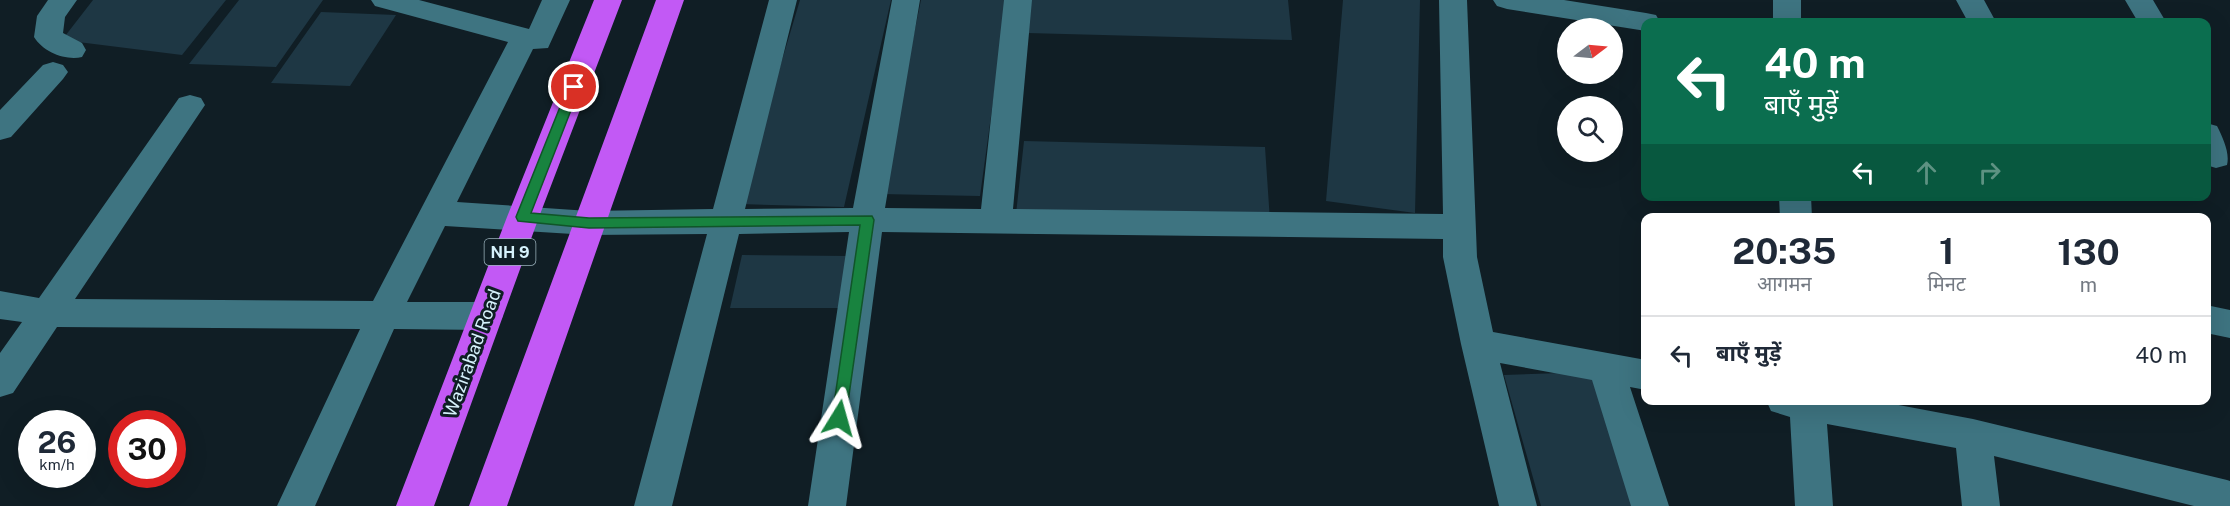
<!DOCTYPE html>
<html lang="hi">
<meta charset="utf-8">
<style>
body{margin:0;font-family:"Public Sans","Noto Sans Devanagari",sans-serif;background:#f2f2f3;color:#1f2937;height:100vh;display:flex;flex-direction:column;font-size:22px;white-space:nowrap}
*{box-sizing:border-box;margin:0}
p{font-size:20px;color:#747a83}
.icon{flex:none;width:33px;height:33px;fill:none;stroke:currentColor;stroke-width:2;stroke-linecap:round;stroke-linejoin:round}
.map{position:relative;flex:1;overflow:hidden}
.details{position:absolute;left:1641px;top:213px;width:570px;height:192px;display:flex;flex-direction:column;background:#fff;border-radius:12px;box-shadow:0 6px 24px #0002}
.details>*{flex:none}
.top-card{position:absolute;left:1641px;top:18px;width:570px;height:183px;border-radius:12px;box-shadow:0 6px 24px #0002;background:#0b6e4f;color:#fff;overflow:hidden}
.needle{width:39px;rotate:74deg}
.fabs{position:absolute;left:1557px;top:18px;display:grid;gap:12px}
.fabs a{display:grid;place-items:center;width:66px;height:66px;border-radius:50%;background:#fff;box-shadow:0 6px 24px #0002;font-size:30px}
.speed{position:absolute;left:18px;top:410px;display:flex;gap:12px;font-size:30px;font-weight:700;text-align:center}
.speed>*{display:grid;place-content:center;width:78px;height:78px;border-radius:50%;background:#fff;box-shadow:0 6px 24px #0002;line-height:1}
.speed small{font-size:15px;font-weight:400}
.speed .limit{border:9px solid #d22;background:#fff;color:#111}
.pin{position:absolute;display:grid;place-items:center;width:51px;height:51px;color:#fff;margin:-26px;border:3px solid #fff;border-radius:50%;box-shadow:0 2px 6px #0007}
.me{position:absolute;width:66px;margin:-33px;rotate:8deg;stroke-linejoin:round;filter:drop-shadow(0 0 4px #0008)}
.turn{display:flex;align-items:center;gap:21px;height:126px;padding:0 24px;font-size:27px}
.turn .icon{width:78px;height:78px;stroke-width:2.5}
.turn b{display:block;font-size:42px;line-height:51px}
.lanes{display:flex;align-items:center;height:57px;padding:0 24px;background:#0003;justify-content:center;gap:30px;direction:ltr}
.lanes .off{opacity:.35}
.eta{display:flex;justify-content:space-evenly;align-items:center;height:102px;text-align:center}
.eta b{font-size:36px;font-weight:700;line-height:42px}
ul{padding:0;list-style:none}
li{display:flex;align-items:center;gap:18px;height:78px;padding:0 24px;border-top:2px solid #e0e1e3}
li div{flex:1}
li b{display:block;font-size:22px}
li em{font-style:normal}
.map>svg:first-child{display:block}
.building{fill:#1e3744}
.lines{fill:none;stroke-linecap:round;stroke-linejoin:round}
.minor{fill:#3e7481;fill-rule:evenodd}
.highway{fill:#c259f5;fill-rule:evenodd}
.route{fill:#18833f;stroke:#105529;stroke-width:1.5}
.labels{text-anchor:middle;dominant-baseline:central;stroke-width:6;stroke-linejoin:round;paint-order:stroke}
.shield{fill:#101e25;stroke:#9bb2bc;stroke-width:1.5}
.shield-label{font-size:16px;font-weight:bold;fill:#d6f2fc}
.street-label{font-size:18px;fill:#d6f2fc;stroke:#101e25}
</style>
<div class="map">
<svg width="2230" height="506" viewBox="0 0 2230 506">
<rect width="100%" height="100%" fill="#101e25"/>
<path class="building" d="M93,0H226L182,55L62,40Z
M239,0H323L276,67L189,64Z
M800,0H891L844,207L739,204Z
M921,0H1007L980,196L881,194Z
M1031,0H1288L1292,40L1027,33Z
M1343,0H1420L1415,213L1326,201Z
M321,12L396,15L350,86L271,83Z
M1024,141L1265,147L1270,221L1016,214Z
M742,255L851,256L842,308H730Z
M1590,372L1634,506H1541L1504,375Z"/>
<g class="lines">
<path class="minor" d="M48,0H77L65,17L63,33L82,43L86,50L82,57C66,61 43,52 34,37L37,16Z
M371,0H419L529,29L542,0H570L548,48L533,49L457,202L589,211L713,209L769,0H797L745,209L853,208L892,0H920L885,208L981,209L1004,0H1032L1013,209L1443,214L1439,0H1467L1477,257L1493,332L1646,360V390L1630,387L1669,506H1631L1592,380L1500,363L1537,506H1499L1461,344L1443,257V239L882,232L846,506H808L849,232L739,234L672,506H634L707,234L589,235L445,226L407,302H486L498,306L503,316L498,326L486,330L394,329L315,506H277L360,329L57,327L13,393L0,397V353L22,322L0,319V291L39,298L179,98L190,95L201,98L205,105L75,299L373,301L508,42L375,6Z
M1493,0H1564L1646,13L1656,15L1660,22H1646V31L1507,9L1497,6Z
M1773,0H1801V22H1773Z
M1956,0H1984L1996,22H1968Z
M2125,0H2153L2166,22H2138Z
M53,62L63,65L68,72L63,79L11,137L0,140V110L43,65Z
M2206,123L2217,126C2223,138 2230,153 2227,165L2216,168L2206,165Z
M1779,196H1811L1812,218H1780Z
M2206,305L2230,310V338L2206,333Z
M1766,400H1872L1973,419L2227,480L2230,481V506H2194L1994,456L2000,506H1962L1956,448L1827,424L1833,506H1795L1790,417L1771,411Z"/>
<path class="highway" d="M594,0H622L539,217L434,506H396L507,217Z
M656,0H684L507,506H469Z"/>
</g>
<path class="route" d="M574,83L580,87L531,213L589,218L872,216L874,220L845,423L839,424L834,423L832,418L860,225L589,228L518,221L516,217L568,87Z"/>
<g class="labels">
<rect class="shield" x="484.5" y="239" width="51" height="26" rx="4.5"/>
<g class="shield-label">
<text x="510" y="252">NH 9</text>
</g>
<g class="street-label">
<text transform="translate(472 353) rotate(-70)">Wazirabad Road</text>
</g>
</g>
</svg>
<div class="fabs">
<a><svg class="needle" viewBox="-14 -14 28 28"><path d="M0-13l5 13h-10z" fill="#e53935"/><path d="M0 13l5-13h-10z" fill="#747a83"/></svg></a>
<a><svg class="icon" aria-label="search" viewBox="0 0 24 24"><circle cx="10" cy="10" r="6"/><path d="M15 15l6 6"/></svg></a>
</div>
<div class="speed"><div>26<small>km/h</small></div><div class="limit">30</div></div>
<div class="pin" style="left:574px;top:87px;background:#d93025"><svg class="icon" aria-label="arrive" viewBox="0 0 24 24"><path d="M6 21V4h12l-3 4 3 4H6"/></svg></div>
<svg class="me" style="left:839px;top:418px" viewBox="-20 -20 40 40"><path d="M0-17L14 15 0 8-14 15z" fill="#18833f" stroke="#fff" stroke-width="4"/></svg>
<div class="top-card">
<div class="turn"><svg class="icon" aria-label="left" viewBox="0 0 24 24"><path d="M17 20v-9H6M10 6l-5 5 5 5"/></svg><div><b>40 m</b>बाएँ मुड़ें</div></div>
<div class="lanes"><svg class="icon" aria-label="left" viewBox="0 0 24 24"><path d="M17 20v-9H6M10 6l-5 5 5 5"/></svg><svg class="icon off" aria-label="ahead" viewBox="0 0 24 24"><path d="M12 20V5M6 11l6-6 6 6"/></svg><svg class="icon off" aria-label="right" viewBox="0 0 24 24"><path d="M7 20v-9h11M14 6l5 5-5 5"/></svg></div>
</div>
<section class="details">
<div class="eta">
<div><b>20:35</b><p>आगमन</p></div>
<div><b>1</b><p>मिनट</p></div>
<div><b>130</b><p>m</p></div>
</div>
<ul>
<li><svg class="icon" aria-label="left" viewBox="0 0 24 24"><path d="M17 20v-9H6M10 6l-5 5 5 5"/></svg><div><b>बाएँ मुड़ें</b></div><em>40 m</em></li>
</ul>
</section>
</div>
